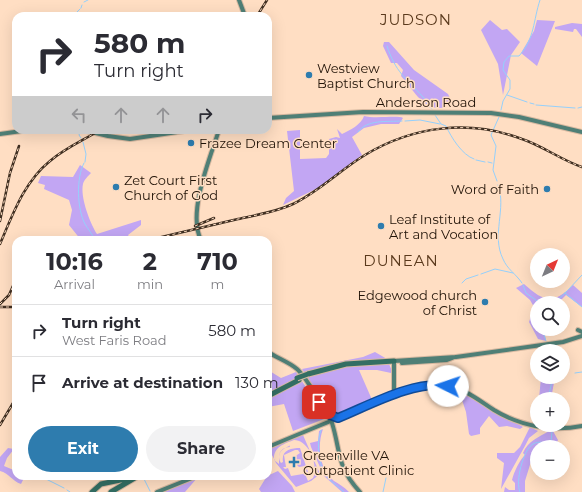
<!DOCTYPE html>
<meta charset="utf-8">
<style>
body{margin:0;font-family:Montserrat,sans-serif;background:#f2f2f3;color:#2b2b33;height:100vh;display:flex;flex-direction:column;font-size:15px;white-space:nowrap}
*{box-sizing:border-box;margin:0}
p{font-size:13px;color:#7c7c81}
.icon{flex:none;width:22px;height:22px;fill:none;stroke:currentColor;stroke-width:2;stroke-linecap:round;stroke-linejoin:round}
.map{position:relative;flex:1;overflow:hidden}
.details{position:absolute;left:12px;top:236px;width:260px;height:244px;display:flex;flex-direction:column;background:#fff;border-radius:12px;box-shadow:0 4px 16px #0002}
.details>*{flex:none}
.top-card{position:absolute;left:12px;top:12px;width:260px;height:122px;border-radius:12px;box-shadow:0 4px 16px #0002;background:#fff;color:#2b2b33;overflow:hidden}
.needle{width:26px;rotate:43deg}
.fabs{position:absolute;left:530px;top:248px;display:grid;gap:8px}
.fabs a{display:grid;place-items:center;width:40px;height:40px;border-radius:50%;background:#fff;box-shadow:0 4px 16px #0002;font-size:20px}
.pin{position:absolute;display:grid;place-items:center;width:34px;height:34px;color:#fff;margin:-17px;border-radius:8px;box-shadow:0 2px 6px #0006}
.me{position:absolute;width:44px;margin:-22px;rotate:274deg;stroke-linejoin:round;filter:drop-shadow(0 0 3px #0008)}
.turn{display:flex;align-items:center;gap:14px;height:84px;padding:0 16px;font-size:18px}
.turn .icon{width:52px;height:52px;stroke-width:2.5}
.turn b{display:block;font-size:28px;line-height:34px}
.lanes{display:flex;align-items:center;height:38px;padding:0 16px;background:#0003;justify-content:center;gap:20px;direction:ltr}
.lanes .off{opacity:.35}
.eta{display:flex;justify-content:space-evenly;align-items:center;height:68px;text-align:center}
.eta b{font-size:24px;font-weight:700;line-height:28px}
.cta{display:flex;gap:8px;margin-top:auto;padding:8px 16px}
.cta a{flex:1;height:46px;border-radius:24px;background:#2e7cae;color:#fff;font-size:16px;font-weight:700;line-height:46px;text-align:center}
.cta a+a{background:#f2f2f3;color:#2b2b33}
ul{padding:0;list-style:none}
li{display:flex;align-items:center;gap:12px;height:52px;padding:0 16px;border-top:1px solid #e1e1e2}
li div{flex:1}
li b{display:block;font-size:15px}
li em{font-style:normal}
.map>svg:first-child{display:block}
.green{fill:#c2a6f3;fill-rule:evenodd}
.lines{fill:none;stroke-linecap:round;stroke-linejoin:round}
.stream{stroke:#95d0fc;stroke-width:1}
.major-casing{stroke:#d7b9a1;stroke-width:6}
.highway-casing{stroke:#d7b9a1;stroke-width:7}
.major{stroke:#4f7f76;stroke-width:4}
.highway{stroke:#336e63;stroke-width:5}
.rail-casing{stroke:#402f21;stroke-width:2.5}
.rail{stroke:#ffdec3;stroke-width:1;stroke-dasharray:3;stroke-linecap:butt}
.highway-bridge-casing{stroke:#d7b9a1;stroke-width:7;stroke-linecap:butt}
.highway-bridge{stroke:#336e63;stroke-width:5}
.route-casing{stroke:#114b97;stroke-width:10}
.route{stroke:#1a73e8;stroke-width:7}
.poi-dot{fill:#2e7cae;stroke:#ffdec3;stroke-width:1.5}
.labels{text-anchor:middle;dominant-baseline:central;stroke-width:3;stroke-linejoin:round;paint-order:stroke}
.poi-label{font-size:13px;fill:#211307;stroke:#ffdec3;text-anchor:start}
.street-label{font-size:13px;fill:#211307;stroke:#ffdec3}
.quarter-label{font-size:15px;letter-spacing:1px;fill:#5a391c;stroke:#ffdec3}
</style>
<div class="map">
<svg width="582" height="492" viewBox="0 0 582 492">
<rect width="100%" height="100%" fill="#ffdec3"/>
<path class="green" d="M490,20L502,30L507,29L520,42L511,55L503,95L498,64L481,30Z
M537,20L555,21L537,66L521,53L534,31Z
M572,23L582,24V37L576,29H574L573,32L555,29V27Z
M384,42H389L414,70L448,94L451,100L450,102H446V107C424,113 414,90 401,76L403,70L397,63H391L383,46Z
M364,116C375,119 398,115 403,118L399,124H381L364,128L352,137L362,155L320,187L283,205L286,198L294,191L287,131L300,130V159L326,158L329,154V139L336,137L340,138L337,129L342,134C350,130 361,125 364,116Z
M80,165L91,173C88,176 84,180 83,184C80,197 90,223 97,234L141,220V225L128,235L131,240H81L69,225L72,210L69,200L44,189L45,185L38,183L41,176L73,177Z
M524,284C544,302 553,305 573,285L582,293V307L566,295L558,303H537V329H544L546,341L538,339L529,322L534,307L530,300L516,288Z
M375,352L387,359L392,371L391,373L377,370H359L373,402L335,415L330,414L302,369L363,357Z
M268,370L281,378L296,372L325,416L324,419L293,431L284,404L268,407Z
M541,377H555L551,399H539Z
M462,392L523,427L520,429L507,426L499,427L489,416L480,428V434L471,436L469,434L466,412L460,394Z
M530,427L538,431L529,438L526,444L501,489L504,463L497,458V453H514L520,447Z
M323,429C317,445 319,469 334,481C339,484 344,487 349,492H342L324,476L311,447L310,443L318,441L319,431Z
M549,431H553L558,440L555,447H537V453L533,455L525,481V492H504L505,487L509,490H515V483L512,480C514,472 519,461 525,455L523,453C528,441 539,437 549,431Z
M303,435L320,474L311,481L296,487L276,463L269,449L277,444ZM294,440C309,440 319,466 313,478L308,481L305,474L308,472L300,448C291,448 281,450 283,462L281,463C276,455 281,447 290,447L289,445V446C278,451 279,454 279,464L274,460C273,447 284,444 294,440ZM295,450H298L300,453L294,457L295,462L299,460L300,462L296,464L299,467L305,466L306,469L303,474L291,476L288,468L285,469L283,467H286L284,455Z
M8,448L14,449L7,458L4,466L16,471V476H25L21,484C12,481 9,473 0,471V457Z
M278,471L292,486L295,492H261L259,489L267,476Z
M198,477L185,492H159Z"/>
<g class="lines">
<path class="stream" d="M84,2L88,0
M81,8L82,5
M73,16L80,9
M387,46C396,73 405,77 423,97C427,101 427,106 432,109
M507,95L527,102
M530,103L534,104
M536,105L575,108
M578,108L582,107
M501,110L503,101L510,89V80L503,70L504,62L509,56H519C535,38 533,21 540,0
M435,115L441,124L446,126C451,137 462,155 474,159
M405,121L420,120L440,124
M80,132L79,135L81,138
M358,132C367,119 387,122 402,121
M83,142L86,154L85,162
M476,160L485,162
M488,162L492,163
M84,163C76,178 77,209 85,224C88,229 92,234 95,240
M497,181L493,170L496,146L491,135L499,117
M498,185C507,208 491,235 503,259C507,269 516,274 522,283
M481,274L495,269L513,273
M462,283L466,279L478,275
M523,285L526,293L540,303
M568,290L582,275
M565,293L582,307
M555,303L567,291
M542,329L546,341
M547,347L548,351
M575,373L582,372
M548,399L553,377
M548,425L549,426
M321,430C316,443 318,467 328,478C333,483 339,487 344,492
M23,476L30,479L32,476
M143,477L150,491
M46,479L64,488
M67,490L70,492
M383,492L386,478
M520,492C515,482 523,450 533,444C540,440 545,444 551,443L552,431"/>
<g class="major-casing">
<path id="major" d="M239,0L245,16
M268,118L363,112L491,113L519,117L582,132
M83,130L108,136L130,139L191,130
M0,134L29,130
M201,240C187,213 210,158 219,130
M578,330L582,332
M268,352C277,358 289,362 297,369C305,376 328,413 332,423C341,452 336,466 360,492
M402,363L447,360L455,357
M394,395V361L456,357L563,342L582,336
M268,447C299,434 330,421 361,409C387,398 414,382 442,385C463,387 477,399 494,410C520,426 552,432 582,426
M157,492L197,476"/>
</g>
<g class="highway-casing">
<path id="highway" d="M308,374L346,364L394,361
M268,396L299,380
M92,492L101,484L130,478
M111,492L138,476"/>
</g>
<use href="#major" class="major"/>
<use href="#highway" class="highway"/>
<g class="rail-casing">
<path id="rail" d="M257,16L267,0
M0,221L10,173L19,146
M195,226L214,218
M149,240C179,233 208,226 238,219C256,215 276,212 293,204C320,191 340,170 365,155C413,126 469,119 522,139C543,146 561,160 582,167
M0,244C13,214 24,182 50,161C65,148 84,140 100,130
M0,304L9,295L16,279
M0,307H16
M0,425L16,398"/>
</g>
<use href="#rail" class="rail"/>
<g class="highway-bridge-casing">
<path id="highway-bridge" d="M297,378L308,374"/>
</g>
<use href="#highway-bridge" class="highway-bridge"/>
</g>
<g class="lines">
<g class="route-casing">
<path id="route" d="M319,402L328,414L338,418C370,405 414,380 448,386"/>
</g>
<use href="#route" class="route"/>
</g>
<g class="poi-dot">
<circle cx="309" cy="75" r="4"/>
<circle cx="191" cy="143" r="4"/>
<circle cx="116" cy="187" r="4"/>
<circle cx="547" cy="189" r="4"/>
<circle cx="381" cy="226" r="4"/>
<circle cx="485" cy="302" r="4"/>
<path d="M292 456h4v4h4v4h-4v4h-4v-4h-4v-4h4z"/>
</g>
<g class="labels">
<g class="poi-label">
<text x="317" y="68">Westview<tspan x="317" dy="15">Baptist Church</tspan></text>
<text x="199" y="143">Frazee Dream Center</text>
<text x="124" y="180">Zet Court First<tspan x="124" dy="15">Church of God</tspan></text>
<text x="539" y="189" text-anchor="end">Word of Faith</text>
<text x="389" y="219">Leaf Institute of<tspan x="389" dy="15">Art and Vocation</tspan></text>
<text x="477" y="295" text-anchor="end">Edgewood church<tspan x="477" dy="15">of Christ</tspan></text>
<text x="303" y="455">Greenville VA<tspan x="303" dy="15">Outpatient Clinic</tspan></text>
</g>
<g class="street-label">
<text x="426" y="102">Anderson Road</text>
</g>
<g class="quarter-label">
<text x="416" y="19">JUDSON</text>
<text x="401" y="260">DUNEAN</text>
</g>
</g>
</svg>
<div class="fabs">
<a><svg class="needle" viewBox="-14 -14 28 28"><path d="M0-13l5 13h-10z" fill="#e53935"/><path d="M0 13l5-13h-10z" fill="#7c7c81"/></svg></a>
<a><svg class="icon" aria-label="search" viewBox="0 0 24 24"><circle cx="10" cy="10" r="6"/><path d="M15 15l6 6"/></svg></a>
<a><svg class="icon" aria-label="layers" viewBox="0 0 24 24"><path d="M12 4l9 5-9 5-9-5zM3 14l9 5 9-5"/></svg></a>
<a>+</a>
<a>−</a>
</div>
<div class="pin" style="left:319px;top:402px;background:#d93025"><svg class="icon" aria-label="arrive" viewBox="0 0 24 24"><path d="M6 21V4h12l-3 4 3 4H6"/></svg></div>
<svg class="me" style="left:448px;top:386px" viewBox="-20 -20 40 40"><circle r="19" fill="#fff"/><path d="M0-13L10 11 0 6-10 11z" fill="#1a73e8"/></svg>
<div class="top-card">
<div class="turn"><svg class="icon" aria-label="right" viewBox="0 0 24 24"><path d="M7 20v-9h11M14 6l5 5-5 5"/></svg><div><b>580 m</b>Turn right</div></div>
<div class="lanes"><svg class="icon off" aria-label="left" viewBox="0 0 24 24"><path d="M17 20v-9H6M10 6l-5 5 5 5"/></svg><svg class="icon off" aria-label="ahead" viewBox="0 0 24 24"><path d="M12 20V5M6 11l6-6 6 6"/></svg><svg class="icon off" aria-label="ahead" viewBox="0 0 24 24"><path d="M12 20V5M6 11l6-6 6 6"/></svg><svg class="icon" aria-label="right" viewBox="0 0 24 24"><path d="M7 20v-9h11M14 6l5 5-5 5"/></svg></div>
</div>
<section class="details">
<div class="eta">
<div><b>10:16</b><p>Arrival</p></div>
<div><b>2</b><p>min</p></div>
<div><b>710</b><p>m</p></div>
</div>
<ul>
<li><svg class="icon" aria-label="right" viewBox="0 0 24 24"><path d="M7 20v-9h11M14 6l5 5-5 5"/></svg><div><b>Turn right</b><p>West Faris Road</p></div><em>580 m</em></li>
<li><svg class="icon" aria-label="arrive" viewBox="0 0 24 24"><path d="M6 21V4h12l-3 4 3 4H6"/></svg><div><b>Arrive at destination</b></div><em>130 m</em></li>
</ul>
<div class="cta"><a>Exit</a><a>Share</a></div>
</section>
</div>
